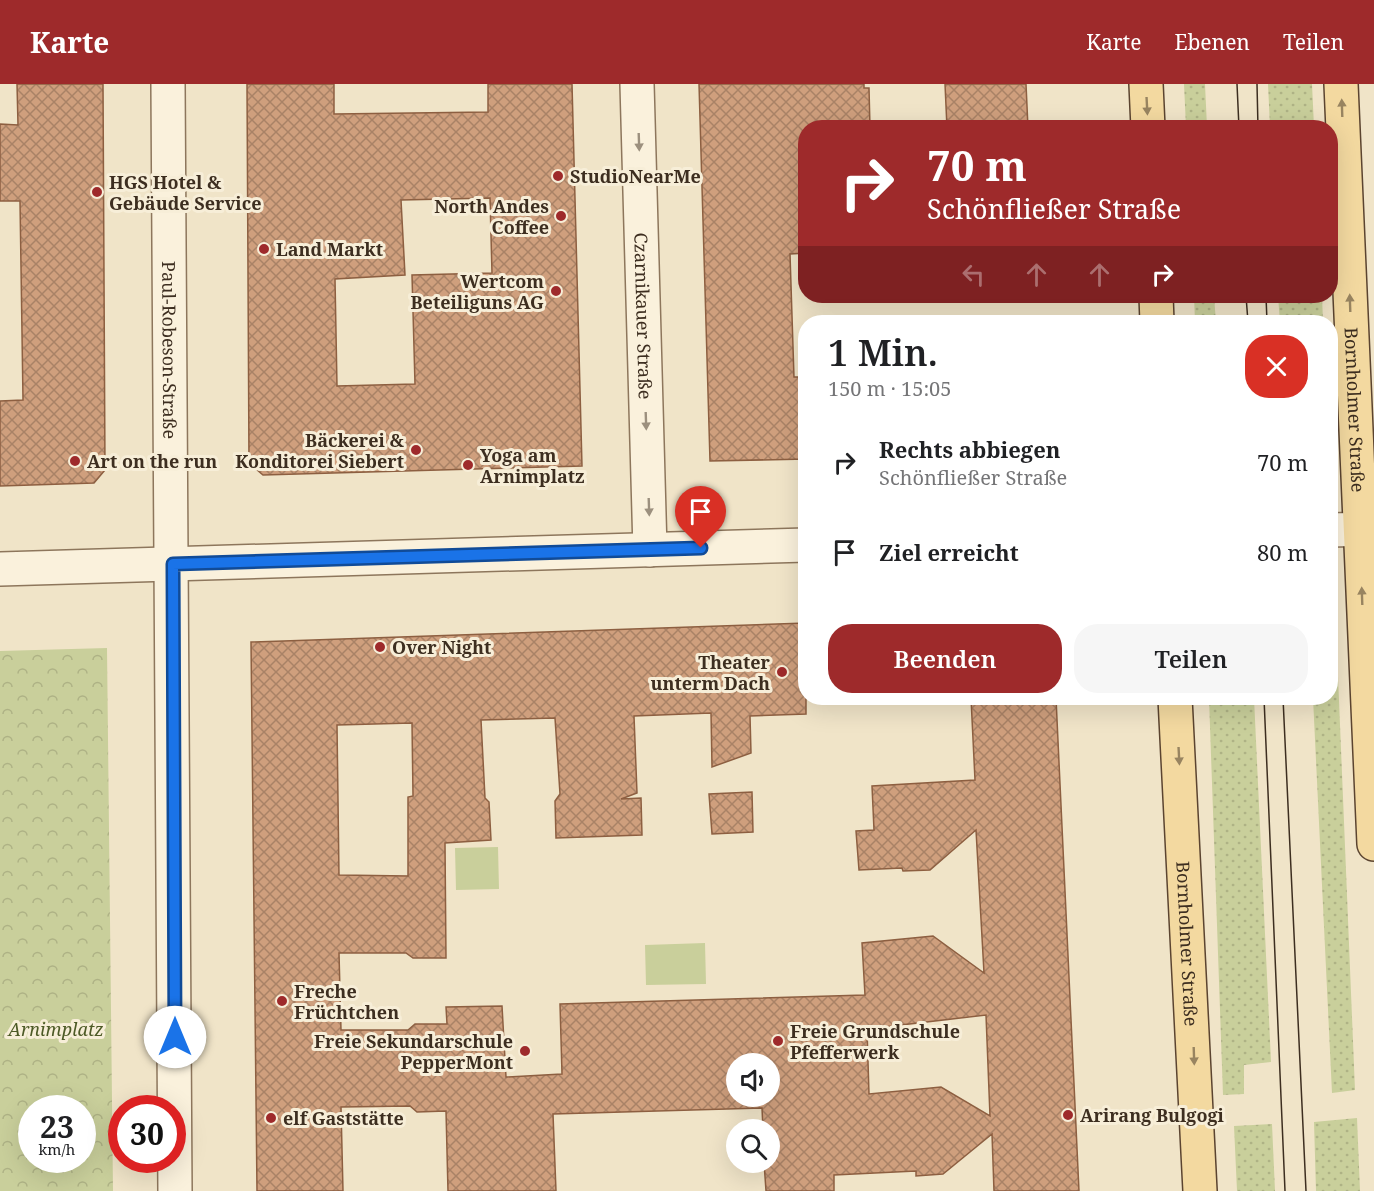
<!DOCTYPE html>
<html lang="de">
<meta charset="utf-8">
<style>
body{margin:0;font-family:"Noto Serif",serif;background:#f6f6f6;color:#202124;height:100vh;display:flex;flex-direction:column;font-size:22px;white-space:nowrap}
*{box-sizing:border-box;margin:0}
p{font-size:20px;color:#757577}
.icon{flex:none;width:33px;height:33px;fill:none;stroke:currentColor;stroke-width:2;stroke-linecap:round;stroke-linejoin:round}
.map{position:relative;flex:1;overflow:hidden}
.side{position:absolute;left:798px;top:231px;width:540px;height:390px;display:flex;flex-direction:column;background:#fff;border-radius:24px;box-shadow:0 6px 24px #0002}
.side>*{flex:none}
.banner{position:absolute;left:798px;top:36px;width:540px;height:183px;border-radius:24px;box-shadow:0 6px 24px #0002;background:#9e2a2b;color:#fff;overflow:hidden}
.tools{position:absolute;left:726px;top:969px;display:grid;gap:12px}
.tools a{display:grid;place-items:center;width:54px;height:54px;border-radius:50%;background:#fff;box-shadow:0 6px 24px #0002;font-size:30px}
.speed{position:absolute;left:18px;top:1011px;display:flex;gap:12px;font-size:30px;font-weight:700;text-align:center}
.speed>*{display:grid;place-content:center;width:78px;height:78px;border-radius:50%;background:#fff;box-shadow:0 6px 24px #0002;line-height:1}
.speed small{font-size:15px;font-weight:400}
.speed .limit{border:9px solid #d22;background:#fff;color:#111}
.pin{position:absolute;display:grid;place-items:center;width:51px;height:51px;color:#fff;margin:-62px -26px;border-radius:50% 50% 50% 0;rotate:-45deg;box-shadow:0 0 6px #0007}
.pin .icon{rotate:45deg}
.me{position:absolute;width:66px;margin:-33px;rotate:0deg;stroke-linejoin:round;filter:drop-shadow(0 0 4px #0008)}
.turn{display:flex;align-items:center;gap:21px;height:126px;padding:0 30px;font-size:27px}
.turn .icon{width:78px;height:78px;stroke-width:2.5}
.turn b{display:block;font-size:42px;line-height:51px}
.lanes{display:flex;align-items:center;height:57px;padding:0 30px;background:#0003;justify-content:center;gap:30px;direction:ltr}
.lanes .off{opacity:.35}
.round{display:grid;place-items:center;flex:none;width:63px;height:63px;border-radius:24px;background:#f6f6f6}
.headline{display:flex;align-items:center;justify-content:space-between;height:102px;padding:0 30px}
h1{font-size:36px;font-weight:600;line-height:45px}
.action{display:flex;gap:12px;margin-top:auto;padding:12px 30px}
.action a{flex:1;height:69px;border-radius:24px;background:#9e2a2b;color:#fff;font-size:24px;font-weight:600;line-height:69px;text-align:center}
.action a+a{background:#f6f6f6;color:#202124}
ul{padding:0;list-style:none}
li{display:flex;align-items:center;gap:18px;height:90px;padding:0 30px}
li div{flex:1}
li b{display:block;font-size:22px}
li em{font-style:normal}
header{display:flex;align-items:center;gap:36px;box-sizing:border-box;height:84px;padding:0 30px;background:#9e2a2b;color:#fff}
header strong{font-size:28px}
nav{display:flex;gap:33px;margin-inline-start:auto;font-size:21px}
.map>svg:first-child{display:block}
.grass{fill:url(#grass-dots)}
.park{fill:url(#park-crowns);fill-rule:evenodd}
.pitch{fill:#c9cf9b}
.building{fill:url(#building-cross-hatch);stroke:#8d5f41;stroke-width:1.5;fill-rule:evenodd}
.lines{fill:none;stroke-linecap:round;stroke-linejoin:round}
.minor-casing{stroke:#8d765c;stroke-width:36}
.primary-casing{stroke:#5b4430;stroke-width:36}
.minor{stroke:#faf1dc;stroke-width:33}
.primary{stroke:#f3d9a0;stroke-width:33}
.tram{stroke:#3d2e20;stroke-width:1.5}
.oneway{fill:#988460}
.oneway2{fill:#9c907e}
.route-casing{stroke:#114b97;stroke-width:15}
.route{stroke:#1a73e8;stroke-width:10}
.poi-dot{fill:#9e2a2b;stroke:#f7eed8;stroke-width:2}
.labels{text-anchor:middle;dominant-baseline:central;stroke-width:6;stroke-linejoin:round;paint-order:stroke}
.poi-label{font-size:18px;font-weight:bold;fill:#3d2e20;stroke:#f7eed8;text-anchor:start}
.street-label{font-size:18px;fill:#3d2e20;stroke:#f7eed8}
.park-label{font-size:18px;font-style:italic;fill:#4d5a26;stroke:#f7eed8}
</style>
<header>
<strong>Karte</strong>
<nav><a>Karte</a><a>Ebenen</a><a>Teilen</a></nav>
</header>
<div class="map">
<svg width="1374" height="1107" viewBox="0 0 1374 1107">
<defs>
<pattern id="grass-dots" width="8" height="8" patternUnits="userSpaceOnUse" patternTransform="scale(1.5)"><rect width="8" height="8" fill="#c9cf9b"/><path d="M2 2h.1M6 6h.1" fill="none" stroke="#aeb285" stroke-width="1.8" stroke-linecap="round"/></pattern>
<pattern id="park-crowns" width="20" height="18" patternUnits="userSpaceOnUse" patternTransform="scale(1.5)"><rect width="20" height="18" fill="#c9cf9b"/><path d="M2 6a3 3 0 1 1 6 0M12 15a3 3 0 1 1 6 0" fill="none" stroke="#aeb285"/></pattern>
<pattern id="building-cross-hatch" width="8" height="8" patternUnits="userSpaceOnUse" patternTransform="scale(1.5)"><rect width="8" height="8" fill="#cf9f7d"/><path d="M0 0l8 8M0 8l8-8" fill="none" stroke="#a98266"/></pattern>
</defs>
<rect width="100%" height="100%" fill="#f0e4c8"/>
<path class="grass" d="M1184,0H1205L1207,43H1186Z
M1268,0H1312L1314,43H1270Z
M1194,212H1214L1216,238H1195Z
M1278,212H1322L1323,238H1280Z
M1331,543H1336L1355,1006L1332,1009L1313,614H1330Z
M1209,614H1254L1271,978L1244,981V1010L1223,1011Z
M1357,1034L1360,1107H1316L1314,1038Z
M1272,1040L1275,1107H1237L1234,1042Z"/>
<path class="park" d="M107,564L113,1107H0V567ZM32,1024H82V1076H32Z"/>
<path class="pitch" d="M498,763L499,805L456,806L455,764Z
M705,859L706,900L646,901L645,861Z"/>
<path class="building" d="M17,0H103L105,386L94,399L0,402V317L23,316L20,117H0V40L18,41Z
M247,0H334V30L488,28V0H572L582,382L263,391L249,379ZM490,114L492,189L412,191L415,300L337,302L335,195L405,191L401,116Z
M699,0H864V4H869L870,44H806V169L790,170L794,293H806V375L710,377Z
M945,0H1026L1028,44H947Z
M806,539V630L750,632L751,669L712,683L711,629L634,632L637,709L621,715L641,714L642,751L556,754L555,717L560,710L555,634L481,636L485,714L489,718L491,756L445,759L446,874H413L406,869H339L341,946H408L415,940H447L446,923L502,922L506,993L562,990L560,920L865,911L862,859L933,852L984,889L976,746L930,786L903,787L902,784L859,786L856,747L874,746L872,702L975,696L971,614H1056L1079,1107H994L992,1050L943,1090L916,1092V1087L834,1091V1107H766L764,1078H770V1046H763L762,1024L553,1030L556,1107H448L446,1027L417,1028L410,1022L341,1023L343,1107H257L251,558ZM412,639L413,712L408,713V792L339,791L337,641ZM986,931L990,1032L941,1003L869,1010L867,945ZM736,980H770V1012H736Z
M752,708L753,748L712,750L709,710Z"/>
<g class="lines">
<g class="minor-casing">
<g id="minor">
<path id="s1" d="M168,0L175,1107"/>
<path id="s2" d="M637,0L650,466"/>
<path d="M1330,446L1374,445"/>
<path d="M0,485L806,461"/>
</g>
</g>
<g class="primary-casing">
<g id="primary">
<path d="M1146,0L1148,44"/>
<path id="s3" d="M1341,0L1374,760"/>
<path d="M1156,212L1157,238"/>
<path id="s4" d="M1175,614L1200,1107"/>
</g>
</g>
<use href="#minor" class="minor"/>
<use href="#primary" class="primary"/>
<path class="tram" d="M1237,0L1239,44
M1257,0L1258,44
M1246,212L1248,238
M1266,212L1267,238
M1264,614L1285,1107
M1283,614L1306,1107"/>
</g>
<defs><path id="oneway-solid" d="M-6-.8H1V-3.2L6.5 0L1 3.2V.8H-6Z" transform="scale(1.5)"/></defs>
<g class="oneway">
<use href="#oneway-solid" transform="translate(1147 22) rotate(87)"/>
<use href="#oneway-solid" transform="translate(1342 24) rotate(-92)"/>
<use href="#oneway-solid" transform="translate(1350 219) rotate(-92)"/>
<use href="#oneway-solid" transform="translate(1362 512) rotate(-92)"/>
<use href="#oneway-solid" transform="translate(1179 672) rotate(87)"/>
<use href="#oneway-solid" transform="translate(1194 972) rotate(88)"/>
</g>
<g class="oneway2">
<use href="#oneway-solid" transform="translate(639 58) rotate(88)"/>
<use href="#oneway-solid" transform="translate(646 337) rotate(88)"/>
<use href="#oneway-solid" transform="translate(649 423) rotate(88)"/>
</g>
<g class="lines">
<g class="route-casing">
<path id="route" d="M175,953L173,480L701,464"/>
</g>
<use href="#route" class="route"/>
</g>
<g class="poi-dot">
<circle cx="558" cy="92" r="6"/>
<circle cx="97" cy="108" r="6"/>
<circle cx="561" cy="132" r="6"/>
<circle cx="264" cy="165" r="6"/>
<circle cx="556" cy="207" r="6"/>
<circle cx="416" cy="366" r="6"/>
<circle cx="75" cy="377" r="6"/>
<circle cx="468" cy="381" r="6"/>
<circle cx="380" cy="563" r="6"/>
<circle cx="782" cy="588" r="6"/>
<circle cx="282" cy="917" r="6"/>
<circle cx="778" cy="957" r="6"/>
<circle cx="525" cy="967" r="6"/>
<circle cx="1068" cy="1031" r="6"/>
<circle cx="271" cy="1034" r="6"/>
</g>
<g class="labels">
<g class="poi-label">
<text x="570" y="92">StudioNearMe</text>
<text x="109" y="98">HGS Hotel &amp;<tspan x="109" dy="21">Gebäude Service</tspan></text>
<text x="549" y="122" text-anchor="end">North Andes<tspan x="549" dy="21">Coffee</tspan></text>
<text x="276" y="165">Land Markt</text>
<text x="544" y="197" text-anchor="end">Wertcom<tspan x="544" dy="21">Beteiliguns AG</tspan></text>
<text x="404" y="356" text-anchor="end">Bäckerei &amp;<tspan x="404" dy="21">Konditorei Siebert</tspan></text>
<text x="480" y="371">Yoga am<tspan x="480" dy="21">Arnimplatz</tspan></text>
<text x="87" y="377">Art on the run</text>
<text x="392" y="563">Over Night</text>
<text x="770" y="578" text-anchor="end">Theater<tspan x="770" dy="21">unterm Dach</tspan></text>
<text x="294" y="907">Freche<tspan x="294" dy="21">Früchtchen</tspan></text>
<text x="790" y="947">Freie Grundschule<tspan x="790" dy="21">Pfefferwerk</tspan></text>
<text x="513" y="957" text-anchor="end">Freie Sekundarschule<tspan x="513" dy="21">PepperMont</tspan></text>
<text x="1080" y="1031">Arirang Bulgogi</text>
<text x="283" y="1034">elf Gaststätte</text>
</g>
<g class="street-label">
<text stroke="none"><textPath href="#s2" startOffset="232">Czarnikauer Straße</textPath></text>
<text stroke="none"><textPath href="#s1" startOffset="266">Paul-Robeson-Straße</textPath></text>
<text stroke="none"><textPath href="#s3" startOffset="326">Bornholmer Straße</textPath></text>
<text stroke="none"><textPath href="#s4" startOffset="246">Bornholmer Straße</textPath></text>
</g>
<g class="park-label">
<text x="56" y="945">Arnimplatz</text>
</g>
</g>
</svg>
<div class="tools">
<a><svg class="icon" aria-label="sound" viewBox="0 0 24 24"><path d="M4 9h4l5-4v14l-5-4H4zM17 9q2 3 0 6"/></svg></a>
<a><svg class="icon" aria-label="search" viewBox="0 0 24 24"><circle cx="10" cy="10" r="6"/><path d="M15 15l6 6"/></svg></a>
</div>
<div class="speed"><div>23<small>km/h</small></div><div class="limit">30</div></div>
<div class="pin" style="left:701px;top:464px;background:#d93025"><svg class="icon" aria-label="arrive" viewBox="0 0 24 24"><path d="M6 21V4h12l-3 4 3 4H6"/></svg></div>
<svg class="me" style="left:175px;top:953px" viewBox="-20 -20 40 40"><circle r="19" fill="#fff"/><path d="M0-13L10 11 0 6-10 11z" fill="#1a73e8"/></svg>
<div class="banner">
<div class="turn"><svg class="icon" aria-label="right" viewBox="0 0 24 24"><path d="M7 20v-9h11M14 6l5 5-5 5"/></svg><div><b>70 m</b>Schönfließer Straße</div></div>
<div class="lanes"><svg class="icon off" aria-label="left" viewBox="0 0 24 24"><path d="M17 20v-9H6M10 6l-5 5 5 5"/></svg><svg class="icon off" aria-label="ahead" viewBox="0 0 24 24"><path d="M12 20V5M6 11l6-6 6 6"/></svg><svg class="icon off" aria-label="ahead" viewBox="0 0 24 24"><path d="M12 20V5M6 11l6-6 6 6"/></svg><svg class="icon" aria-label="right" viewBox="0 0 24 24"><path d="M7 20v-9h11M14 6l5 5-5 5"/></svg></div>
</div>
<section class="side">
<div class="headline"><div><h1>1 Min.</h1><p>150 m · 15:05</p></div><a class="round" style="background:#d93025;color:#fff"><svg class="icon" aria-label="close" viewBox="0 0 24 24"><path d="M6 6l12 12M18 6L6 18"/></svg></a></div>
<ul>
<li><svg class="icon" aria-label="right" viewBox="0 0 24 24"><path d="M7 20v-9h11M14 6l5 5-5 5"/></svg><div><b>Rechts abbiegen</b><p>Schönfließer Straße</p></div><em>70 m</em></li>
<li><svg class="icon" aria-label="arrive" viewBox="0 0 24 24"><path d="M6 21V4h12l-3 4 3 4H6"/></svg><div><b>Ziel erreicht</b></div><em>80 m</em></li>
</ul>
<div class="action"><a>Beenden</a><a>Teilen</a></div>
</section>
</div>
